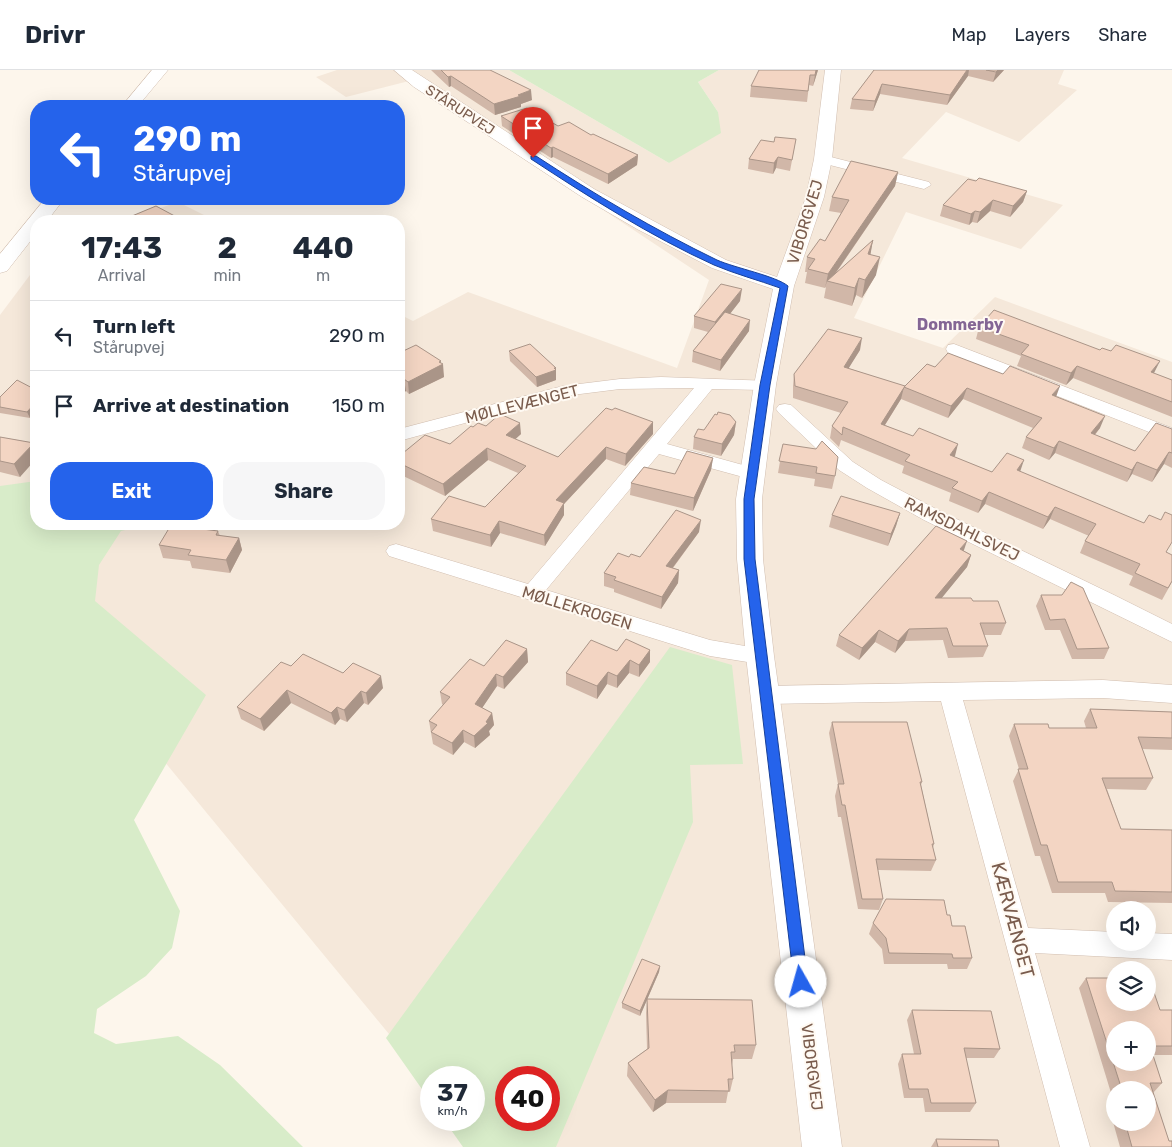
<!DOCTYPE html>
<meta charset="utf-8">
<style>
body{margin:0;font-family:Rubik,sans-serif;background:#f6f6f7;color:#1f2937;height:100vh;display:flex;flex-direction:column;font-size:19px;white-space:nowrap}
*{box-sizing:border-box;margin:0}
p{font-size:16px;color:#747a83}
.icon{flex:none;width:28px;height:28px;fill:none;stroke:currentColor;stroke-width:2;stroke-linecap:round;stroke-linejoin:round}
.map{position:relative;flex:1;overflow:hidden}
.side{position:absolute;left:30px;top:145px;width:375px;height:315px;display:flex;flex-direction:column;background:#fff;border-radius:20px;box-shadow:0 5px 20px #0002}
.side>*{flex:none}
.banner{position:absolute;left:30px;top:30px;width:375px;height:105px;border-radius:20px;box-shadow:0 5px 20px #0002;background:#2563eb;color:#fff;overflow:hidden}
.controls{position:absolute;left:1106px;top:831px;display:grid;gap:10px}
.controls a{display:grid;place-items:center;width:50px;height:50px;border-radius:50%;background:#fff;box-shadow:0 5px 20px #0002;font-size:25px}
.speed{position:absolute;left:420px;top:996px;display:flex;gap:10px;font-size:25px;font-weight:700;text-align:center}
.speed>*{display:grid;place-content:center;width:65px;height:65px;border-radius:50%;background:#fff;box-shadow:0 5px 20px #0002;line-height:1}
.speed small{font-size:12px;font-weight:400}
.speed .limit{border:8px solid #d22;background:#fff;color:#111}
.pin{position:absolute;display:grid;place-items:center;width:42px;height:42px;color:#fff;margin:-51px -21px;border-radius:50% 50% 50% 0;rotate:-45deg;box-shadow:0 0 5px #0007}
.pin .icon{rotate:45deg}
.me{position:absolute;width:55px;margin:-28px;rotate:353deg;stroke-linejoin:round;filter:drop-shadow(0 0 4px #0008)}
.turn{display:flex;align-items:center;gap:18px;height:105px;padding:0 20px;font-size:22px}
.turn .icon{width:65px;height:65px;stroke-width:2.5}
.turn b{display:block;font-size:35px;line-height:42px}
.eta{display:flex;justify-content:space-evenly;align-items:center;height:85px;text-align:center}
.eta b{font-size:30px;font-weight:700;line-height:35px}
.action{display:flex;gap:10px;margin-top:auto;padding:10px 20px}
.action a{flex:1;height:58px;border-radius:20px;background:#2563eb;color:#fff;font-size:20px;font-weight:700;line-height:58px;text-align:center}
.action a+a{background:#f6f6f7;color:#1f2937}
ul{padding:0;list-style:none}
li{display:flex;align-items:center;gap:15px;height:70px;padding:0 20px;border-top:1px solid #e0e1e3}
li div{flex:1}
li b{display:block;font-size:19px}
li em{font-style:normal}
header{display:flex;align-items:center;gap:30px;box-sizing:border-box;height:70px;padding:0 25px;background:#fff;border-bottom:1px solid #e0e1e3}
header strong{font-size:24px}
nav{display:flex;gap:28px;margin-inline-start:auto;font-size:18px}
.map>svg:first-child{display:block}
.residential{fill:#f5e8da;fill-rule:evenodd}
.green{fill:#d8ecc9;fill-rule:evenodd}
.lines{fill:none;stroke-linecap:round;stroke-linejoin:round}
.minor-casing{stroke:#d1beb0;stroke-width:1}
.tertiary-casing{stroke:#d1beb0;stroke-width:1}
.minor{fill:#fff;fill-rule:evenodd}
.tertiary{fill:#fff;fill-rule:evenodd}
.wall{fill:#d1b7a8}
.shaded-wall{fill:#aa9588}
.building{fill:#f3d5c3;stroke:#aa9588;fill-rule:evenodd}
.route{fill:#2563eb;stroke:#184099}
.labels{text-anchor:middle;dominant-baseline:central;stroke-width:4;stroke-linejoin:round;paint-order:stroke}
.far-street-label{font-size:14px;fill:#7a5c4d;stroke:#fffaf3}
.street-label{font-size:16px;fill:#7a5c4d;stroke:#fffaf3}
.far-quarter-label{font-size:16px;font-weight:bold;fill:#846695;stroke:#fffaf3}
.near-street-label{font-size:19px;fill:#7a5c4d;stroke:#fffaf3}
</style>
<header>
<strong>Drivr</strong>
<nav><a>Map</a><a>Layers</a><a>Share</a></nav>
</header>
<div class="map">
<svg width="1172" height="1077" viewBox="0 0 1172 1077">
<rect width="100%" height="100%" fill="#fdf6ec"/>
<path class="residential" d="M337,0H509L669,93L718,42L698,12L719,0H1064L1058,14L1077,20L1019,72L946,42L902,88L1063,135L1021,179L906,142L854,248L943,278L995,227L1172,292V1077H482L474,1050V1008H431V1015L0,492V245L36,197V454H399V244L413,251L468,222L677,298L709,210L409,11L346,27L316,7ZM1115,840H1148V872H1115ZM1115,900H1148V932H1115ZM1115,960H1148V992H1115ZM506,1008H549V1050H506ZM1115,1020H1148V1052H1115Z
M178,132L216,151H122Z"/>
<path class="green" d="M509,0H719L698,12L718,42L721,63L669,93Z
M36,411V454H150L121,461L99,495L95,531L206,625L134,750L180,841L172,878L146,906L97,939L94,963L116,974L178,966L220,995L303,1077H0V416Z
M670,577L732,595L743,694L690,695L693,752L556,1077H463L444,1050H474V1008H431V1032L386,968ZM506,1008H549V1050H506Z"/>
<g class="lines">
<g class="minor-casing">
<path id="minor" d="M823,85L929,112L931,115L924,119L818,92L816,89Z
M954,274L1172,358V371L948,283L946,279L948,275Z
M661,307L771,311L774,315L771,319L765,320L712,319L667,374L761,400L763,404L761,408L754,410L659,384L546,520L710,570L768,580L771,586L768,592L760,594L710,586L389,486L386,481L389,476L396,474L528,514L694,318L620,319L564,326L399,371V359L563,316L620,309Z
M785,334L791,335L853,392L881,410L938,440L1114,525L1172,554V572L924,450L867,418L839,400L779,343L776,339L779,335Z
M1103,610L1172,615V633L1103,628L963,630L1028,858L1115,862V872H1148V863L1172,864V890L1035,883L1090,1077H1060L941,631L765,634L757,631L754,625L757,619L765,616Z"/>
</g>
<g class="tertiary-casing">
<path id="tertiary" d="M152,0H168L138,36H122Z
M394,0H412L594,119L726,190L777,207L806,127L814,89L825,0H841L832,89L824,127L794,216L776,315L762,429L763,489L774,586L842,1077H802L746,586L737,489L736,429L754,315L773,219L712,198L637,159L582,127L414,17Z
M45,129H64L47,151H36V164L7,201L0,203V184Z"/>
</g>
<use href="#minor" class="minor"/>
<use href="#tertiary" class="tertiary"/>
</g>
<path class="wall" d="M431,0H490L532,30L521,34V37L495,45L451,16L449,17Z
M818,0L813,16L809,15L807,32L750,27L751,16Z
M874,0H1004L993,12L968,6L947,35L880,24L873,41L850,39L852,29Z
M501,46L558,56L591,65L638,85L637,95L608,114L553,87L551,88L502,56Z
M796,69L790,101L776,98L773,104L748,99L749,89L774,72Z
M898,102L895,116L836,203L873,170L870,185L876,205L862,228L856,225L852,236L824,228L826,217L825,218L805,213L807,202H805L807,187L825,171L841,143L829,141L832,127Z
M976,111L1027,121L1023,132L1010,147L990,141L977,153L972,152L969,155L940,146L943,135Z
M740,231L730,244L749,261L720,301L692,292L693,281L708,262L694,258V246Z
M979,257L1100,280L1154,304L1172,310V347L1073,308L1066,315L1017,296L1021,286L976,269Z
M416,275L441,293L444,307L409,324L406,321L399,325Z
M860,280L848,298L905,317L935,297L1056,327L1100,358L1095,365L1135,381L1172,359V398L1164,394L1152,412L1132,404L1127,412L1055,383L1049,390L1022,378L1026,367L1033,358L963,329L948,348L901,329L885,355L955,386L954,387L992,402H1020L1167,482L1172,512L1162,530L1129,515L1133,506L1080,483L1085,471L1089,466L1050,449L1043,459L985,434L978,443L949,431L951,423L902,403L904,396L841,370L839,377L830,368L832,356L841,343L793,328V316L794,304Z
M509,281L556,298V310L537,317L510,291Z
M36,320L30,348L0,343V327Z
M736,352L734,365L721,386L693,379L694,367L704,360Z
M486,356L521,364L515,369L558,387L653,364L625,396L606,389L564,434V445L545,476L500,463L491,477L433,461L431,449L485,437L518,403L488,390L445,426L399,404V381L403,383L450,374L473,357Z
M0,367L34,373L20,407L0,402Z
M783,374L835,406L832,419L814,416L815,409L778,403Z
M713,388L711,400L693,441L630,425L631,413L675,404Z
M900,443L896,456L888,476L829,457L832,445Z
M337,454H355L351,458Z
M218,461L220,466L239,468L242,480L230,503L192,498L190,491L163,488L159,475Z
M699,462L673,498L679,500L678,513L661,539L614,522V519L604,516V503L629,487H640Z
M964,481L971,485L967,497L941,528L973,531L1006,553L1001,565H984L988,576L983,587L948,588L943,570L905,571L895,583L875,572L859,590L836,576L839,565Z
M1041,525L1109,578L1104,589H1072L1060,560H1045L1036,536Z
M527,579L528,592L504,619L497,616L482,638L492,643L494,655L489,661L490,665L475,678L464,672L453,685L433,674L429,651L443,635L442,634L440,622L484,596Z
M650,580V592L639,607L629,603L617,618L607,614L597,629L566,615V603L617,581Z
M291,596L343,603L383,618L368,635L364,633L347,652L340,649L335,655L291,633L264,661L241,649L237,637Z
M1090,639L1172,642V680L1142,679L1153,708L1146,720L1107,719L1121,759L1172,760V833L1108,832L1105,823H1052L1040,786H1035L1013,711L1019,699L1009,666L1014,654L1049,658H1086L1084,651Z
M832,652L922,712L921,715L934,774L933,778L936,790L931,801L878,800L883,829L879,840L858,839L841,747H838L835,726L838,714L829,663Z
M947,845L952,856L972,888L967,899H948L947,894H884L882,879L869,864L873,853Z
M660,896L659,902L640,946L622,938V933Z
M1086,908L1160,940H1172V985H1153L1162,1013L1153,1023L1169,1071L1172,1077H1120L1110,1041L1115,1036V1052H1148V1020H1115V1036L1079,918Z
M647,929L756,975L752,989H733L732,995L733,1009L730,1022H728L726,1033H666L653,1042L627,1006L628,993L647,979L646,943Z
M912,940L1000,979L994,988H966L976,1033L970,1042H925L923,1028H904L898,994L902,984H914L907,950Z
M936,1069L999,1077H931Z"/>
<path class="shaded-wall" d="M816,0H818L813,16L815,5Z
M967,0H969L968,6L947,35L950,25Z
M998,0H1004L993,12L996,2Z
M451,6V16L449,17L448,7Z
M882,14L880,24L873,41L875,31Z
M531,20L532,30L521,34V37L495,45L494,34Z
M553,77V87L551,88V78Z
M638,85L637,95L608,114V104Z
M778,87L776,98L773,104L774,93Z
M898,102L895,116L830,211H827L825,218L828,204Z
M1027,121L1023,132L1010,147L1013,136Z
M993,130L990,141L977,153L980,142Z
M975,141L972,152L969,155L971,144Z
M873,170L870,187L868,184Z
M880,187L876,205L862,228L865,210Z
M859,208L856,225L852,236L855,218Z
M742,219L740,231L714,264L715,252Z
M750,250L749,261L720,301L721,290Z
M862,268L860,280L842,309L844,297Z
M441,291V295L443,294L444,307L409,324L408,312Z
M1160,291L1154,303L1145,315L1151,302Z
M1077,296L1073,308L1066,315L1071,303Z
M556,298V310L537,317L536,307Z
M404,309L406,321L399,325V312Z
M1060,316L1056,327L1052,325Z
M904,317L901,329L878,366L881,354Z
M967,318L963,329L948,348L951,336Z
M36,332V341L30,348L27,342Z
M1105,346L1100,358L1086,375L1091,363Z
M653,352V364L625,396L626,384Z
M736,352L734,365L721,386L722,374Z
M520,353L521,364L507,377L506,365Z
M1059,371L1055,383L1049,390L1054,378Z
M34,373L36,379V389L20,407L14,394Z
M958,374L955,386L946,397L950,385Z
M606,377V389L564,434V445L545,476L544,465L556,430Z
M487,378L488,390L445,426L443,414Z
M1169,382L1164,394L1152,412L1157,400Z
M713,388L711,400L693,441L694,428Z
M1024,390L1020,402L1017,400Z
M1137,392L1132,404L1127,412L1132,400Z
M989,422L985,434L978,443L982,431Z
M1055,437L1050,449L1043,459L1048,447Z
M900,443L896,456L888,476L891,464Z
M701,450L699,462L665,508L666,496Z
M499,451L500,463L491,477L490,465Z
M350,454H355L351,458Z
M239,468L242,480L230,503L226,490Z
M967,471L963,483L960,479Z
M971,485L967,497L932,540L935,528Z
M679,500L678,513L661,539L662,527Z
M909,559L905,571L895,583L898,571Z
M879,560L875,572L859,590L862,578Z
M527,579L528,592L504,619L503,607Z
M650,580V592L639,607V595Z
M630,590L629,603L617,618V606Z
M608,602L607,614L597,629V616Z
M496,604L497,616L476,647L475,634Z
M381,606L383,618L368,635L366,623Z
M287,620L291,633L264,661L260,649Z
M361,621L364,633L347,652L344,640Z
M337,637L340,649L335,655L331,643Z
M492,643L494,655L489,661L490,665L475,678L474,666Z
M463,660L464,672L453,685L452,673Z
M660,896L659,902L640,946V941Z
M668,1020L666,1033L653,1042L655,1030Z"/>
<path class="building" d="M441,0H490L531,20L518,25L521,26L494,34L451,6L448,7Z
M759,0H816L815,5H810L808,21L751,16Z
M874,0H967L950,25L882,14L875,31L852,29Z
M986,0H998L996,2Z
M527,38L558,56L569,52L591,65L593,64L638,85L608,104L553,77L551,78L501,46Z
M775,67L796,69L792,90L778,87L774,93L749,89L761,70L774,72Z
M851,91L898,102L828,204L808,199L815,189L807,187L820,169L825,171L849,130L832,127Z
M979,108L1027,121L1013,136L993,130L980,142L975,141L971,144L943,135L968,109L976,111Z
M156,136L184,151H120Z
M873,170L868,184L880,187L865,210L859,208L855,218L827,211Z
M721,214L742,219L715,252L694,246Z
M994,240L1100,280L1102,278L1111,281L1116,275L1160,291L1151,302L1172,310V332L1077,296L1071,303L1021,284L1029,275L979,257Z
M725,242L750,250L721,290L693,281Z
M828,259L862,268L844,297L905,316L881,354L913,366L919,358L958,374L950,385L992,402L1007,383L1024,390L1017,400L1144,453L1149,445L1161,450L1165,442L1172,445V472L1166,482L1172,485V511L1168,518L1135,503L1140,494L1085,471L1096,454L1055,437L1048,447L989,422L982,431L952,418L958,412L905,391L910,385L843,357L842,365L832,356L848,332L795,316L794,304Z
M530,274L556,298H554L556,300L536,307L509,281Z
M416,275L441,291L439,292L443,294L408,312L404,309L399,312V283Z
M948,283L1003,304L1010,296L1060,316L1052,325L1105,346L1091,363L1135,381L1156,353L1172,359V383L1169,382L1157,400L1137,392L1132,400L1059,371L1054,378L1026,367L1042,348L967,318L951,336L904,317L927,294L935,297Z
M17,310L36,320V332L27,342L0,337V327Z
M606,338L612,340L615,338L653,352L626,384L606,377L556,430L564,433L544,465L499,451L490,465L431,449L449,426L485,437L526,396L487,378L443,414L399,393V381L403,383L425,365L450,374L471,356L473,357L478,353L486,356L500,344L520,353L506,365L558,387Z
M718,342L730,345L736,352L722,374L694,367L698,359L704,360L715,344L717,345Z
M0,367L34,373L14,394L0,391Z
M822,371L838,387L835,406L816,403L817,397L779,391L783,374L816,379Z
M687,381L713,388L694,428L631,413L644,397L675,404Z
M841,426L900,443L891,464L832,445Z
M676,440L701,450L666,496L679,500L662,527L614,510L616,507L604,503L618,483L629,487L631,484L640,487Z
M171,455L218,461L216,465L239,468L226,490L188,485L191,480L159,475Z
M936,456L967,471L960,479L971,485L935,528H971L973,531H998L1006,553H980L988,576H953L947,558L909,559L898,571L879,560L862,578L839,565Z
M1071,512L1083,518L1109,578L1077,579L1065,549L1050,550L1041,525H1062Z
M626,569L650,580L639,595L630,590L617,606L608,602L597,616L566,603L591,570L617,581Z
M506,570L527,579L503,607L496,604L475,634L492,643L486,652L488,653L474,666L463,660L452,673L431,662L437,655L429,651L450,627L440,622L470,589L484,596Z
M303,584L343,603L353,593L381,606L366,623L361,621L344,640L337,637L331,643L287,620L260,649L237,637L281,592L291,596Z
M1090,639L1172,642V668L1138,667L1153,708H1102L1121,759L1172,760V822L1115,821L1112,812H1058L1047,775H1041L1018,699H1028L1014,654H1048L1049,658H1097Z
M832,652H907L922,712H920L934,774H932L936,790L876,789L883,829H862L845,735H842L838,714H844Z
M886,829L944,830L947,845H950L952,856H965L972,888H953L952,884L889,883L886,868L873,853Z
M642,889L660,896L640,941L622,933Z
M1086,908H1115V932H1148V908H1149L1160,940H1172V976H1150L1162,1013H1150L1169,1071H1172V1077H1132L1125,1052H1148V1020H1122ZM1115,960H1148V992H1115Z
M647,929L752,930L756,975H734L735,982H731L733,1009H728L729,1021L668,1020L655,1030L628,993L649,978Z
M912,940L991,941L1000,979L964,978L976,1033H931L928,1019H909L902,984H921Z
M936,1069L998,1070L999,1077H938Z"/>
<path class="route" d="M531,86H536C594,124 655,160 717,190C735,198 776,206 788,216L770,315L754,429L755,489L808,912L806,917L801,919L796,917L794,912L744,489V429L760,315L780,218C758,210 735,204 714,195C650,166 589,127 531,89Z"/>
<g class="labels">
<g class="far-street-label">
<text transform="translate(460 40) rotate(33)">STÅRUPVEJ</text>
</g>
<g class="street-label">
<text transform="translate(805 152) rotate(-73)">VIBORGVEJ</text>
<text transform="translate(522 334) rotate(-14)">MØLLEVÆNGET</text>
<text transform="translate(962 459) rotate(26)">RAMSDAHLSVEJ</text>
<text transform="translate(577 538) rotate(17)">MØLLEKROGEN</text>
<text transform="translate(812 997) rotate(83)">VIBORGVEJ</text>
</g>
<g class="far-quarter-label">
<text x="960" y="254">Dommerby</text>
</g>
<g class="near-street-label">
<text transform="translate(1013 850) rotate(75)">KÆRVÆNGET</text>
</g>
</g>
</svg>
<div class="controls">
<a><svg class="icon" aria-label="sound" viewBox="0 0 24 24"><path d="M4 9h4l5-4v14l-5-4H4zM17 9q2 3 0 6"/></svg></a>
<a><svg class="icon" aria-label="layers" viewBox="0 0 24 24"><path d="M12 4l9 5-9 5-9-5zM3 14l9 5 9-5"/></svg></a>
<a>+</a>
<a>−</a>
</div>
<div class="speed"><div>37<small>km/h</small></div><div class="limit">40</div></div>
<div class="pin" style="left:533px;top:88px;background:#d93025"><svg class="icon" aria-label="arrive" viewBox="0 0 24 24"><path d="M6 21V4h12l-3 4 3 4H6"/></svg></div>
<svg class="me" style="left:801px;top:912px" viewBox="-20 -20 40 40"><circle r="19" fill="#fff"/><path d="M0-13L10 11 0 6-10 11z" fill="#2563eb"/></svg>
<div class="banner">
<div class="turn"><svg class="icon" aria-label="left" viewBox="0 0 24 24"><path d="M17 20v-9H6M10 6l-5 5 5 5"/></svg><div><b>290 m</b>Stårupvej</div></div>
</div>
<section class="side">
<div class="eta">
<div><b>17:43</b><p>Arrival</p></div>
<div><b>2</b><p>min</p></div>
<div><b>440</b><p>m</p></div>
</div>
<ul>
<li><svg class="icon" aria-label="left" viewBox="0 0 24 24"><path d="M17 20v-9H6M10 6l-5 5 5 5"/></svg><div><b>Turn left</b><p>Stårupvej</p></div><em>290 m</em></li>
<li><svg class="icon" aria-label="arrive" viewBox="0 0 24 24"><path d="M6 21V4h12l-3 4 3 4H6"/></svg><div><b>Arrive at destination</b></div><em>150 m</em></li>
</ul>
<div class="action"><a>Exit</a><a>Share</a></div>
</section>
</div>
